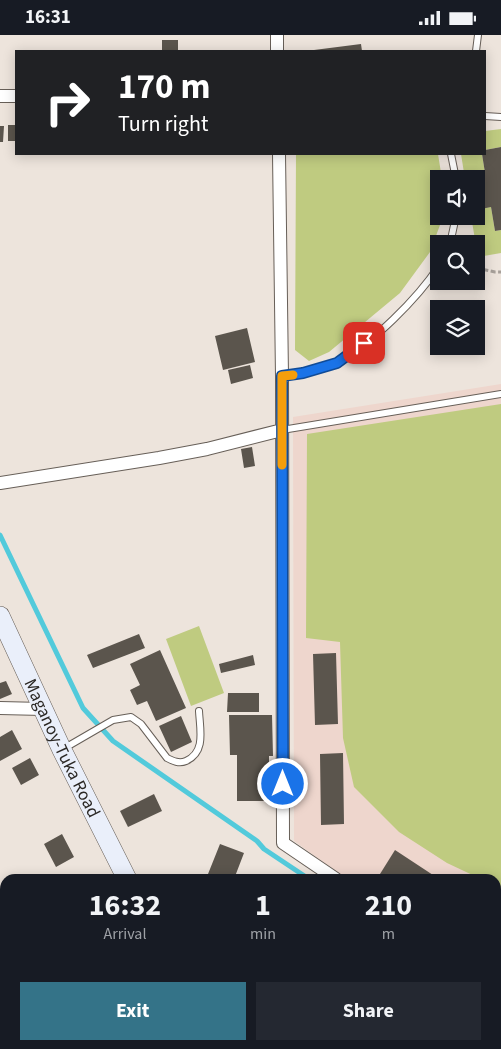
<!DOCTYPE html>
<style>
body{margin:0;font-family:"Source Sans 3",sans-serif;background:#242831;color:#f1f3f6;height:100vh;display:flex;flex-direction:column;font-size:19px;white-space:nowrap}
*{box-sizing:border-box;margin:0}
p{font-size:16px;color:#9ea1a6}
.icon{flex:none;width:28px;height:28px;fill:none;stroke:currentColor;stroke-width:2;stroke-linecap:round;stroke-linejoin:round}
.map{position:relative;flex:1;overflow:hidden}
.panel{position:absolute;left:0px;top:839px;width:501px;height:176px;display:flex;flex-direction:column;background:#171b24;border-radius:15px 15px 0 0;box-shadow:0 2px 12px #0003}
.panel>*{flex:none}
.hud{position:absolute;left:15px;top:15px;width:471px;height:105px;border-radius:0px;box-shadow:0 2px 12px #0003;background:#202124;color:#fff;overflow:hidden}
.buttons{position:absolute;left:430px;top:135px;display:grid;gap:10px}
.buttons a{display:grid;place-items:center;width:55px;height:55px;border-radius:0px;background:#171b24;box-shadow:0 2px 12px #0003;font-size:25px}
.pin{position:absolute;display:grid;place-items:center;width:42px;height:42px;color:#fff;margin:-21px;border-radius:10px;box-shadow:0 2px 8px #0006}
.me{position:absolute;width:55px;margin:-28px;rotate:0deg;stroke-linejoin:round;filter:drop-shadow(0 0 4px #0008)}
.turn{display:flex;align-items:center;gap:18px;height:105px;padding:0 20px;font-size:22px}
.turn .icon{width:65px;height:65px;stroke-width:2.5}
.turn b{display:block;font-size:35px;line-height:42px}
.eta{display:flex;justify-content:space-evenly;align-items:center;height:85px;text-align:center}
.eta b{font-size:30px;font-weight:700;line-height:35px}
.button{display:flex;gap:10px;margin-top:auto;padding:10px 20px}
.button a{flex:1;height:58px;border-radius:0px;background:#347388;color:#fff;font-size:20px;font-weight:700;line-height:58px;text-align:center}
.button a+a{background:#242831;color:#f1f3f6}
.status{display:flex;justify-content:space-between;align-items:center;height:35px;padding:0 25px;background:#171b24;direction:ltr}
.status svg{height:14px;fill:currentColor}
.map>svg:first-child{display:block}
.education{fill:#eed6cd}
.green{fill:#bfcb80}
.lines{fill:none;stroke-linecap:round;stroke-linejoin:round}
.stream{stroke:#52cadb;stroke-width:5}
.building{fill:#5b554d}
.lane-casing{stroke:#675f58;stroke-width:8}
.street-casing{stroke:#675f58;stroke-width:14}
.secondary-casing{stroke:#675f58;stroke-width:20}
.path{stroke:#a7a09a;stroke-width:3;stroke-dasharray:5 2.5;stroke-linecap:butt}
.lane{stroke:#fff;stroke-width:6}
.street{stroke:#fff;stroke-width:12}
.secondary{stroke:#eaeffa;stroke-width:19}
.route-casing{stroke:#114b97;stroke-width:12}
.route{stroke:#1a73e8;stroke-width:9}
.slow{stroke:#f59e0b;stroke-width:9}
.labels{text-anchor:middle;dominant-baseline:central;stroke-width:5;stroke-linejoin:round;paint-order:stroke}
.street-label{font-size:18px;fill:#2b2825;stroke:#fff}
</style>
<div class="status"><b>16:31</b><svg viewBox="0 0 49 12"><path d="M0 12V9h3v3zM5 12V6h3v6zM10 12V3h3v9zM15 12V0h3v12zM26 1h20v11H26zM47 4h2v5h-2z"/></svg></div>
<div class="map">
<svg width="501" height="1014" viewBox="0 0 501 1014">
<rect width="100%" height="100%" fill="#ede4dc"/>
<path class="education" d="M501,349V918H496V844H347L294,806L293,382Z"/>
<path class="green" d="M501,94V112L485,115V96Z
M296,119H438L442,144H439L440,190L430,217L400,258L329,317L309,326L295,315Z
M461,119H482L485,138L475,140L476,144H465Z
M476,148L481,173L491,172L495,196L501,195V218L478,222L471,181H476Z
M501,369V853L496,851V844H481L447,828L399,797L354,752L343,703L340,607L306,603L307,399Z
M199,591L224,658L191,671L166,604Z"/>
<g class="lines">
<path class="stream" d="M0,500L83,673L113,706L257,806L264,814L309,844
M496,934H501"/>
</g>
<path class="building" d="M162,5H178V16H162Z
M361,9L362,16H314V15Z
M8,90H16V106H8Z
M0,91H4L3,107H0Z
M501,112V195L495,196L491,172L481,174L475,140L485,138L482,119H485V115Z
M247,293L255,327L223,335L215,301Z
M250,330L253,343L231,349L228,335Z
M252,412L255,431L244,433L241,414Z
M139,599L145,613L93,633L87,620Z
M160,615L186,673L156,686L147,666L137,670L130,655L140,650L130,629Z
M336,618L338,689L315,690L313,619Z
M253,620L255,630L221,638L219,629Z
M6,646L12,659L0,664V648Z
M228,658H259V677H227Z
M229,680H272L273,721H269V766H237V720H230Z
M181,681L192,707L171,717L159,691Z
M12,695L22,714L0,726V702Z
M343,718L344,789L321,790L320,719Z
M30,723L39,740L21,750L12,733Z
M154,759L162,776L128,792L120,776Z
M62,799L74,822L56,832L44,809Z
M220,809L244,818L234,844H206Z
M395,815L433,840L430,844H388L380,839Z
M496,873L501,875V889L496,899Z
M51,1010H75L77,1014H53Z"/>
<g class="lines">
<g class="lane-casing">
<path id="lane" d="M476,16L478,0
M485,81L501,82
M451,119L456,144
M450,209L456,181
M282,341C301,338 321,336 338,327C373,308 417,264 439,231
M282,395L501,359
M63,714L113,685L131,682L141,689L167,723C173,726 179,729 186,726C206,717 200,695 199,676"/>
</g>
<g class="street-casing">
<path id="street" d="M277,0V16
M0,61H16
M279,119L282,341L283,808L336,844
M0,448L159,423L207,414L282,395
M0,673L43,674
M496,925H501"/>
</g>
<g class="secondary-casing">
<g id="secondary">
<path id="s1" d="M0,581L62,715L127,844"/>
<path d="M208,1010L210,1014"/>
</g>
</g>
<path class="path" d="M476,233L495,237H501"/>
<use href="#lane" class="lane"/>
<use href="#street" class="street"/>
<use href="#secondary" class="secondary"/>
</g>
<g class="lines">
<g class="route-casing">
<path id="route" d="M283,749L282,341L303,338L337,328L364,308"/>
</g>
<use href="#route" class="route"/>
<path class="slow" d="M282,430V341L293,340"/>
</g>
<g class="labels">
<g class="street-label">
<text stroke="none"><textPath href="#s1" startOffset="146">Maganoy-Tuka Road</textPath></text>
</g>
</g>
</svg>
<div class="buttons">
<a><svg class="icon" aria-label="sound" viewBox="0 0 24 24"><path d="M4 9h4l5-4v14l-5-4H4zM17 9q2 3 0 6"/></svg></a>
<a><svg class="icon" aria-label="search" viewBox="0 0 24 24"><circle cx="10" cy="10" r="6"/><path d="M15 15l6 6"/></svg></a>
<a><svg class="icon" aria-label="layers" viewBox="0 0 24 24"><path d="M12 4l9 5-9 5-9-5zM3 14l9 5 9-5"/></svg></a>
</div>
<div class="pin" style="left:364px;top:308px;background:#d93025"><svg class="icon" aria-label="arrive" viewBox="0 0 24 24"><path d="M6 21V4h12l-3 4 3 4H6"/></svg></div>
<svg class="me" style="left:283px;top:749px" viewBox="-20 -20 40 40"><circle r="17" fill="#1a73e8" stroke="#fff" stroke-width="3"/><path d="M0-11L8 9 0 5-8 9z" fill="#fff"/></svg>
<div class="hud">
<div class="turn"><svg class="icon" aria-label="right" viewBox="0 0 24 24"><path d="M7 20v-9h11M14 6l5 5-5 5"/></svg><div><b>170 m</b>Turn right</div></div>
</div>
<section class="panel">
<div class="eta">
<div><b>16:32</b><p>Arrival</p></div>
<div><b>1</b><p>min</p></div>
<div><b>210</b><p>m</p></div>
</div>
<div class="button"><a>Exit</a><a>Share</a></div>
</section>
</div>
